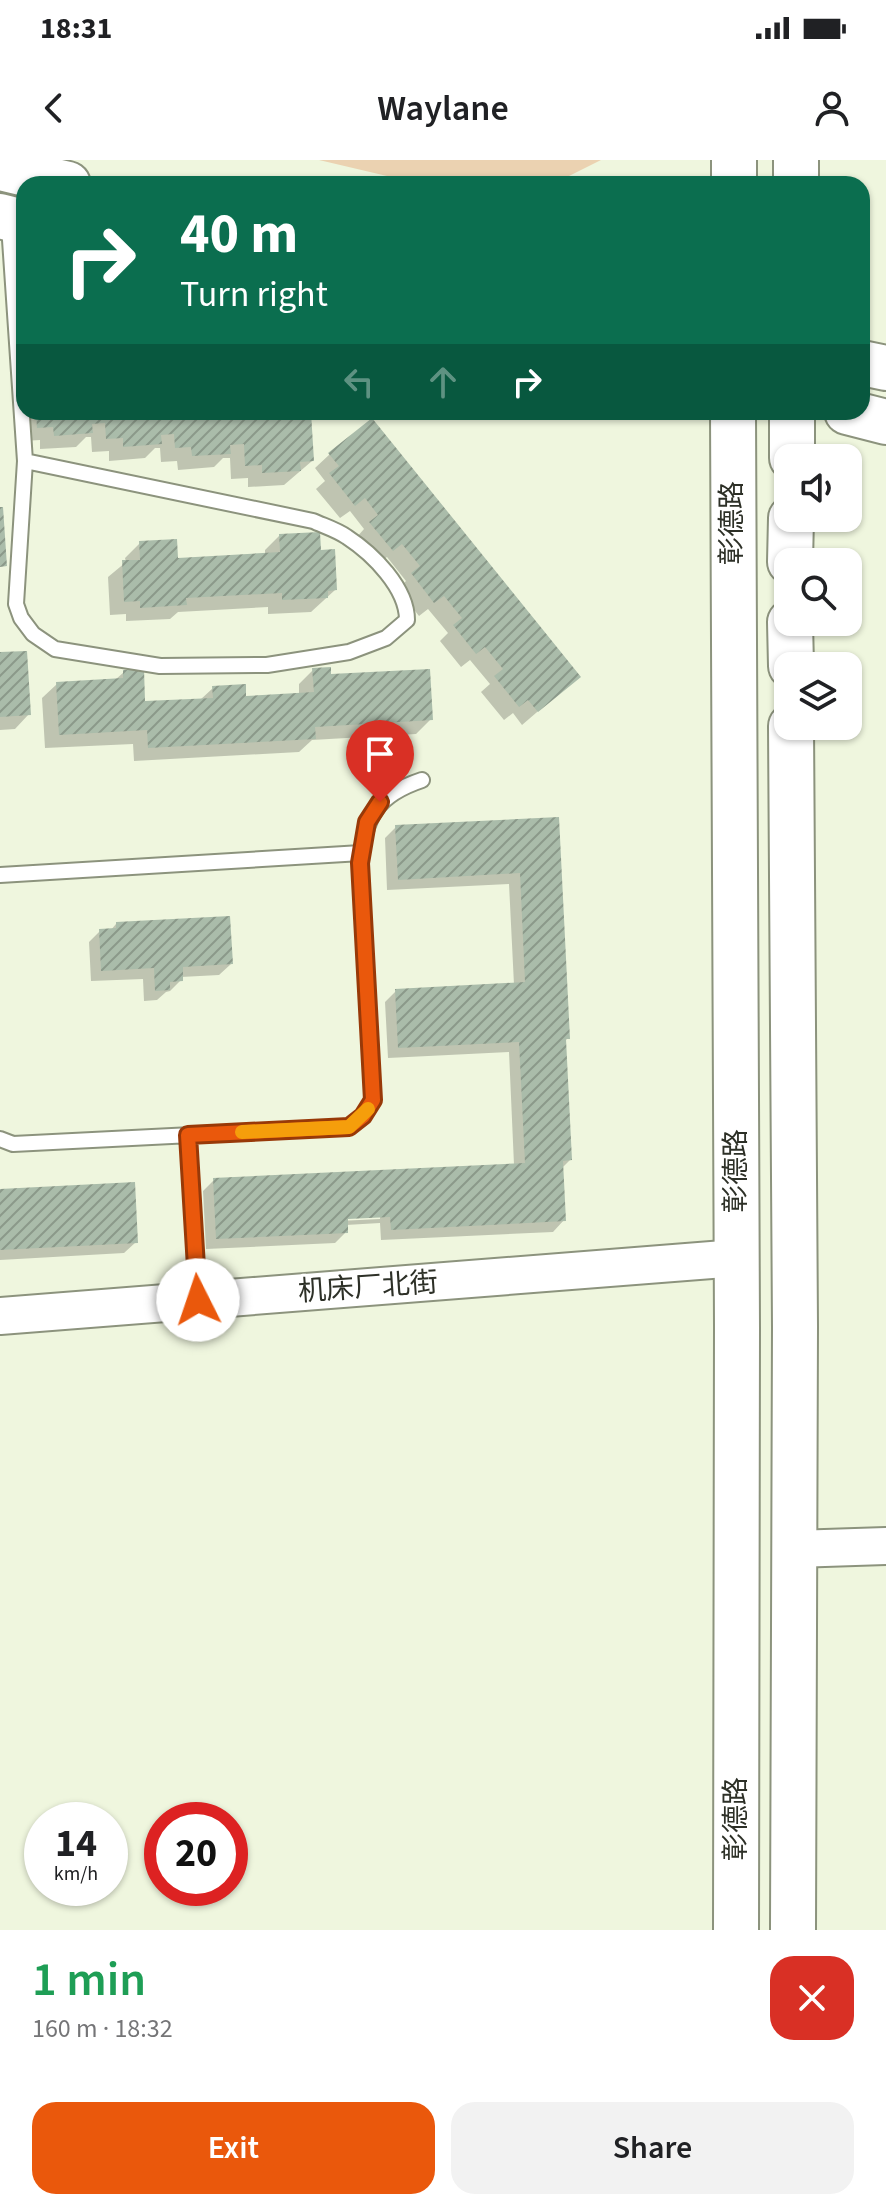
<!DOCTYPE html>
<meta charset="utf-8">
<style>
body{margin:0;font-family:"Source Sans 3","Noto Sans SC",sans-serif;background:#f2f2f2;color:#202124;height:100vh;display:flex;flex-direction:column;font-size:30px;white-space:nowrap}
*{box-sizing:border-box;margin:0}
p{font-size:26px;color:#757577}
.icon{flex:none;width:44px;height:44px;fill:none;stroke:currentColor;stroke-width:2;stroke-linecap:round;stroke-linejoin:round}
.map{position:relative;height:1770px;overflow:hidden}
.sheet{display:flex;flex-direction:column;background:#fff;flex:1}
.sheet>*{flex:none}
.hud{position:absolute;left:16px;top:16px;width:854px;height:244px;border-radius:24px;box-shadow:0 2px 6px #0004;background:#0b6e4f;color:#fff;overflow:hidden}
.fabs{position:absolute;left:774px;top:284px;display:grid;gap:16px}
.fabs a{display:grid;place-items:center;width:88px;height:88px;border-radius:16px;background:#fff;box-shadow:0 2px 6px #0004;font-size:40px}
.speed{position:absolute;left:24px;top:1642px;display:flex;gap:16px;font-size:40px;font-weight:700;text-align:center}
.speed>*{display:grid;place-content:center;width:104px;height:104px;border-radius:50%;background:#fff;box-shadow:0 2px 6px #0004;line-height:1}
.speed small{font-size:20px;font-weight:400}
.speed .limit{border:12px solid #d22;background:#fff;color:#111}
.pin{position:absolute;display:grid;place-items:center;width:68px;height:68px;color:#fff;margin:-82px -34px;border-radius:50% 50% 50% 0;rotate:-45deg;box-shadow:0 0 8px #0007}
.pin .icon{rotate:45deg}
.me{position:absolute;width:88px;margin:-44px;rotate:356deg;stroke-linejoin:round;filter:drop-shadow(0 0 6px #0008)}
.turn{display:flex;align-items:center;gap:28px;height:168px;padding:0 32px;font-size:36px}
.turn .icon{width:104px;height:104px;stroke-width:2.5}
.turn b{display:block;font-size:56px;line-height:68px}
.lanes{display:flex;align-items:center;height:76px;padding:0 32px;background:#0003;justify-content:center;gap:40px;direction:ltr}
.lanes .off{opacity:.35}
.round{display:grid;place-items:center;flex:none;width:84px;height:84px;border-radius:24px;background:#f2f2f2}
.overview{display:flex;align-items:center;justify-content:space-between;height:136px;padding:0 32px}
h1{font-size:48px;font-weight:600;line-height:60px;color:#1e9e55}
.button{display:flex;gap:16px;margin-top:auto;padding:16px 32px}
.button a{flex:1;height:92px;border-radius:24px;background:#ea580c;color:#fff;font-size:32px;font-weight:600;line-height:92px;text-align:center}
.button a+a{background:#f2f2f2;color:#202124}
.status{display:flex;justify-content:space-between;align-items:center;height:56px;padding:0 40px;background:#fff;direction:ltr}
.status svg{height:22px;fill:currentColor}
header{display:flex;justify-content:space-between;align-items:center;height:104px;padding:0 32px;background:#fff;font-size:36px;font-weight:600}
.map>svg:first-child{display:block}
.park{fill:#ebd2b1}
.shadow{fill:#0003;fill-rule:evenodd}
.building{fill:url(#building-hatch)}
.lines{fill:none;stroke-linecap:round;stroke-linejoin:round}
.service-casing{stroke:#8c937d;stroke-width:18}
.tertiary-casing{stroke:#8c937d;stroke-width:40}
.primary-casing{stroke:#8c937d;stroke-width:48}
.service{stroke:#fff;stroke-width:14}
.tertiary{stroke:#fff;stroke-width:36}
.primary{stroke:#fff;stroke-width:44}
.route-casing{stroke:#983908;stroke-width:20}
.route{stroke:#ea580c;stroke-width:14}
.slow{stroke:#f59e0b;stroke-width:14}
.labels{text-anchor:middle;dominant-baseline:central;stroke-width:6;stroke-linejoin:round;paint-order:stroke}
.street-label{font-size:28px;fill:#2d3027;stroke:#fff}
</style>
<div class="status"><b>18:31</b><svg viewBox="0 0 49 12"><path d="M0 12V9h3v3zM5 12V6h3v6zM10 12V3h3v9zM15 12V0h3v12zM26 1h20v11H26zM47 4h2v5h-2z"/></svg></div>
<header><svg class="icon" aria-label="back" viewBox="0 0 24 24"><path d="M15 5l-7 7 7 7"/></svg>Waylane<svg class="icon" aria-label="person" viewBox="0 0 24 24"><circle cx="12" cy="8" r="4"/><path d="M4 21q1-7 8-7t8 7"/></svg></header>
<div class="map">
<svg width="886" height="1770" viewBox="0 0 886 1770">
<defs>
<pattern id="building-hatch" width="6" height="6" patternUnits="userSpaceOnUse" patternTransform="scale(2)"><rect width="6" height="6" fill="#aabcaa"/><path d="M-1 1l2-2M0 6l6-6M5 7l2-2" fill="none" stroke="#8b998a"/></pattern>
</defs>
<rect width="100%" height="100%" fill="#eff6de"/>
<path class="park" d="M319,0H601L553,24H421Z"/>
<path class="shadow" d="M24,252H240L241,259L250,258L257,252H295L312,301L284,325L248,327V318L231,319L230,298H223L214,307L178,310L177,301L161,302L160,288H155L145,298L109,301V291L92,292L91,277H86L76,287L40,289V280L23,281Z
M330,294L579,516L522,565L513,553L504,560L481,532L490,524L470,500L461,507L440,481L448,473L428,449L419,456L398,429L406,421L387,397L377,404L356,378L364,369L350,351L340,358L316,329L325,321L315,308Z
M279,376L319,392L335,430L311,452L268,454V447L178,452L170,459L126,461V454L110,455L108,417L126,402L125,398L140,383L176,400L265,395V390Z
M0,494L29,554L15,569L0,570Z
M313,510L430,560L416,574L312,580L299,592L134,601L133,584L45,588L42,538L57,524L115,520L124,512L144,543L200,540L213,528L244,538L299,535V524Z
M557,659L568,878L564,882L570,1000L562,1008L564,1060L553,1072L381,1080L380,1063L346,1065V1072L335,1083L206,1089L203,1031L214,1020L514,1005L509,892L388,898L385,842L396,831L514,825L509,724L387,730L385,678L396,667ZM380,1055V1059L338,1061V1058Z
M116,764L231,804L219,815L181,817V820L170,831L166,832L157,840L144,841L143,819L91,821L89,782L100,771H110Z
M0,1031L136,1082L124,1093L0,1100Z"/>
<path class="building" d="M36,252H242V257L258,256V252H311L314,301L300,302L301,311L262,313V305L245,306L244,284L230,285L231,294L192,296L191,287L175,288L174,274L161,275L162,284L123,287V278L106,279L105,263L92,264L93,273L54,276L53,267L37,268Z
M372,258L581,517L538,552L528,540L519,547L494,516L503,509L485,487L476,494L453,465L462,458L444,436L434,443L411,413L420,406L402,384L393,391L369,362L378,355L365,338L355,346L329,313L339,306L328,293Z
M0,347H3L7,406L0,407Z
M320,372L321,390L335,389L337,430L328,431V438L282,440V433L186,438L187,445L140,448V441L124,442L122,400H140L139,381L177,379L178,398L280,392L279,374Z
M27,491L31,555L0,557V492Z
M331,507V514L430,509L433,560L315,567L316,579L148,588L147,570L59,575L56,522L123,518V510L144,509L145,541L213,538L212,526L246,524V536L314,532L312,508Z
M559,657L570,879H566L572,1000L563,1001L566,1061L391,1070L390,1057L348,1059V1073L216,1079L213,1018L525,1003L519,882L398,888L395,829L525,822L520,713L398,720L395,665Z
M230,756L233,804L183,807V821L170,822V830L155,831L154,808L101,811L99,769L116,768V762Z
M135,1022L138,1083L0,1090V1029Z"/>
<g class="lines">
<g class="service-casing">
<path id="service" d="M9,65L25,301L16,444L21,458L33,474L55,489L160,506L267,505L349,492L386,478L407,460C407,428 373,394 347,377C337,370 324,366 313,361L25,301
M0,715L361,693
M188,975L198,1140
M0,979L13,984L349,967L363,956L373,940L360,703C365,656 377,635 422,620"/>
</g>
<g class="tertiary-casing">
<path id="tertiary" d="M0,1156L737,1098
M794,1389L886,1386"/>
</g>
<g class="primary-casing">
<path id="primary" d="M0,8L68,24
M734,24V0
M796,24V0
M0,56L24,62
M862,203L886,208
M733,252L737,1167L736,1770
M847,252L886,262
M792,298V252
M790,402L791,358
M790,462L791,506
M791,566L795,1167L793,1770"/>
</g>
<use href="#service" class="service"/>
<use href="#tertiary" class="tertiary"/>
<use href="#primary" class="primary"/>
</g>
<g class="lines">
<g class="route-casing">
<path id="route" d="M198,1140L188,975L349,967L363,956L373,940L360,703L367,662L380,642"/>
</g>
<use href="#route" class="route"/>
<path class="slow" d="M242,972L349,967L368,949"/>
</g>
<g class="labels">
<g class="street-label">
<text transform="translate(732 363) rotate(-90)">彰德路</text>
<text transform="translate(736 1011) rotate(-90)">彰德路</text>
<text transform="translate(368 1127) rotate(-4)">机床厂北街</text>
<text transform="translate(736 1659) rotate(-90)">彰德路</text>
</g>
</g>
</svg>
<div class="fabs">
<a><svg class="icon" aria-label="sound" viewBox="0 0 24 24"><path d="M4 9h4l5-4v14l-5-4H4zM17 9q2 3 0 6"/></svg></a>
<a><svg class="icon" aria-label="search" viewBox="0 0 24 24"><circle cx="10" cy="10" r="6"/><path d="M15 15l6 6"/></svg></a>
<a><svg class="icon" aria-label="layers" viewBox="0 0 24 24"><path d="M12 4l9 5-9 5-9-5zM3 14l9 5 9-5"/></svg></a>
</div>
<div class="speed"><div>14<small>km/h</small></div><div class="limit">20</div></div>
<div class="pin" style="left:380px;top:642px;background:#d93025"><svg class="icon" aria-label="arrive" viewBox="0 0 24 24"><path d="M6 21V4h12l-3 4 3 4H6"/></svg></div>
<svg class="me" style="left:198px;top:1140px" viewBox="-20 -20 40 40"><circle r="19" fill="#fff"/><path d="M0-13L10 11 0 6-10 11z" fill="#ea580c"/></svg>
<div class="hud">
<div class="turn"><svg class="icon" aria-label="right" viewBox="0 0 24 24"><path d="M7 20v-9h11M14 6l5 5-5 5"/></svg><div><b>40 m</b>Turn right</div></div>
<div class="lanes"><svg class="icon off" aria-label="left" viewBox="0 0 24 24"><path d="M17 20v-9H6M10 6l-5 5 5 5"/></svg><svg class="icon off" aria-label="ahead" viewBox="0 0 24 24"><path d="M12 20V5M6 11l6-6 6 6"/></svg><svg class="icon" aria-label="right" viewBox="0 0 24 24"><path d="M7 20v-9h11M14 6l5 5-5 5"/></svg></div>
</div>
</div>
<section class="sheet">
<div class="overview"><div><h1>1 min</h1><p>160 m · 18:32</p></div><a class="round" style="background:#d93025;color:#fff"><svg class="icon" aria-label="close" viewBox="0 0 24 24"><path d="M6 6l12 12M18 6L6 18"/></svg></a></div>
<div class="button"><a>Exit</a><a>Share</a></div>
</section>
